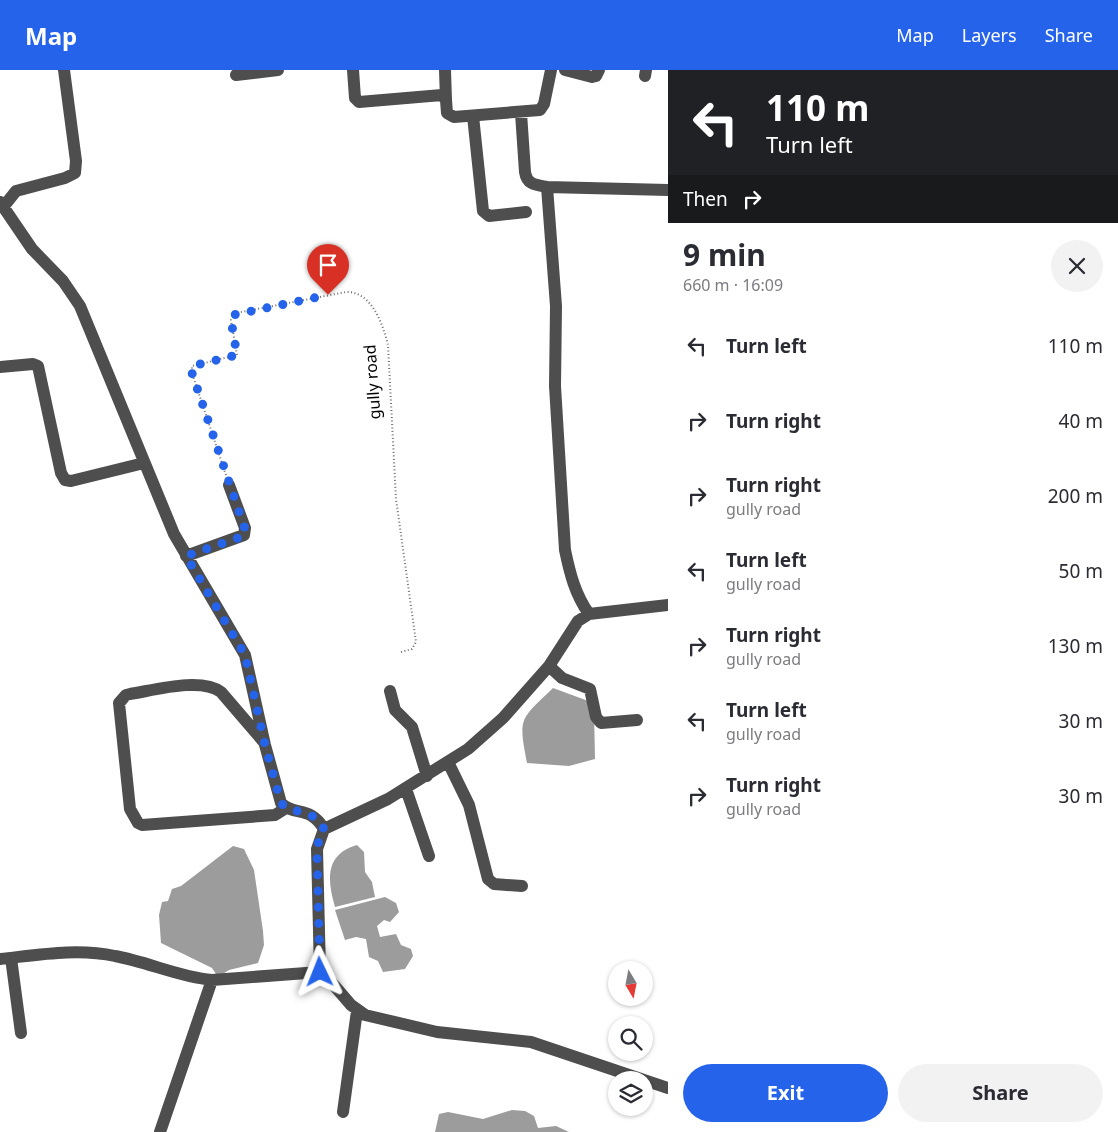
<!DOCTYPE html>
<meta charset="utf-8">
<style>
body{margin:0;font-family:"Noto Sans",sans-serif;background:#f2f2f3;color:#2b2b33;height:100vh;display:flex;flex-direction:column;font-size:19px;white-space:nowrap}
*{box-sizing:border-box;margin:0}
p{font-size:16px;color:#7c7c81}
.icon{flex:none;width:28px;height:28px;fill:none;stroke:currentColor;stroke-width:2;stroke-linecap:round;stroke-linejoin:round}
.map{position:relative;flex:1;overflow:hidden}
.drawer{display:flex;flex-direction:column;background:#fff;width:450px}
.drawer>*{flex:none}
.top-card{background:#202124;color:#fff;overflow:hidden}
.needle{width:32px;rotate:170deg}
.tools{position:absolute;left:608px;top:891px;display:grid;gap:10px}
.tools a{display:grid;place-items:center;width:45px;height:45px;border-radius:50%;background:#fff;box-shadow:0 1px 4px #0004;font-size:25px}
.pin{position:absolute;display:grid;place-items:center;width:42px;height:42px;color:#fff;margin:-51px -21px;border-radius:50% 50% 50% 0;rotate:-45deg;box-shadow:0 0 5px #0007}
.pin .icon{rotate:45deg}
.me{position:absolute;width:55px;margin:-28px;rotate:358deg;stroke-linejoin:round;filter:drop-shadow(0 0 4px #0008)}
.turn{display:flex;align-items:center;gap:18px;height:105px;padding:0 15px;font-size:22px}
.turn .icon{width:65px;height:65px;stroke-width:2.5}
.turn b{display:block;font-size:35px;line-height:42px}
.then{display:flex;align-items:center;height:48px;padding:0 15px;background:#0003;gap:10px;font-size:19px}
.round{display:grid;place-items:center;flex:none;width:52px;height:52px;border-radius:26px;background:#f2f2f3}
.summary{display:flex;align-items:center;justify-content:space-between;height:85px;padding:0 15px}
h1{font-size:30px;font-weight:700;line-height:38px}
.action{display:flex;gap:10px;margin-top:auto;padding:10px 15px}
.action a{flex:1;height:58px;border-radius:30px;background:#2563eb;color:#fff;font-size:20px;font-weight:700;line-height:58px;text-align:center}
.action a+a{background:#f2f2f3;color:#2b2b33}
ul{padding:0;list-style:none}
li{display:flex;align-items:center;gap:15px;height:75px;padding:0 15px}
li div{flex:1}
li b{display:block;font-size:19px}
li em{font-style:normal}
header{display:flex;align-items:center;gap:30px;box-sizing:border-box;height:70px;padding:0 25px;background:#2563eb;color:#fff}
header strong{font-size:24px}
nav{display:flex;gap:28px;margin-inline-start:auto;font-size:18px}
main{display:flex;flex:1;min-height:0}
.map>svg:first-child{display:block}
.water{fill:#9c9c9c}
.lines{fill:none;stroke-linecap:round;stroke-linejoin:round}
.path{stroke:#707070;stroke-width:2;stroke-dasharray:1 2.5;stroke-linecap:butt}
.minor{stroke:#4e4e4e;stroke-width:12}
.route{stroke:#2563eb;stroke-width:9;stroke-dasharray:0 16.2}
.labels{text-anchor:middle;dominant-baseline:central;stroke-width:4;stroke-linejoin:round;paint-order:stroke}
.street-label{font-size:16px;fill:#000;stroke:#fff}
</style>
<header>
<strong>Map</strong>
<nav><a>Map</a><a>Layers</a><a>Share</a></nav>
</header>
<main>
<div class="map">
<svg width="668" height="1062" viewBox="0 0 668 1062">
<rect width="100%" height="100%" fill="#fff"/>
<path class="water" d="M553,618L591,632L594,640L595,689L569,696L527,693C518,647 520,650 553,618Z
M357,775L364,782L365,802L372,812L375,827L335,837C327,810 325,784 357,775Z
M233,776L244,779L254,800L263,861L264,875L258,893L229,900L218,907L212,898L161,873L159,845L162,832L168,831L172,819L181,816Z
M385,827L396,833L399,842L390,852L384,850L377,856L380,867L396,864L401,875L411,879L413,886L405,899L383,902L378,891L369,887L366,869L356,867L345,870L335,840Z
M512,1040L525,1041L534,1046L538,1058L556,1056L569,1062H435L439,1044L448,1042L483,1049Z"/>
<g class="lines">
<path class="path" d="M226,405L192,303V296L237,285L231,250L236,243L346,222C372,221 383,255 388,275L396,429L416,572L412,579L401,582"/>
<path class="minor" d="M353,0L355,28L359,32L442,25L446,30L447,43L454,47L540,40L544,34L551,0
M445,0L446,30
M565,0L592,7L596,6L599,0
M236,5L278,0
M645,6L646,0
M521,43L525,102C527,115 536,115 547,117L668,120
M473,46L483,141L489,146L526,142
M547,117L556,236L555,316L565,480C570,504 575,524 589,544
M0,132L32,179L63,211L80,236L174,464L245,585L265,675L281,733C295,747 310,735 324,759
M4,136L16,121L65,108L75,103L76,91L64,0
M0,297L33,294L38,296L61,403L65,410L71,411L144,393
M186,486L244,465L245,458L229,415
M549,596L562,608L590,619L596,647L601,653L637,650
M390,621L395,640L412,657L427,706
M263,671L221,622C201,607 155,620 130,624L126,625L119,633L130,739L138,753L142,755L275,745L286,738
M448,692L469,735L488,809L494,814L522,816
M406,719L429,786
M11,888L21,963
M0,889C38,885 77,878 115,886C148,892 179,907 212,910L320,902L326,906L351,935L365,945L437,962L531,972L668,1018
M320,902L317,779L324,759L388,729L468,679L503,648L549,596L578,551L589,544L668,535
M343,1042L357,941
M160,1062L212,910"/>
</g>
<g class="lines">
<path class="route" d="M320,902L317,779L320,765L324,759C310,735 295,747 281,733L265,675L245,585L186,486L241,467L246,462L192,303V296L237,285L231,250L233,245L328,225"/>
</g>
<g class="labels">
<g class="street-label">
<text transform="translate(372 312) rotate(-94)">gully road</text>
</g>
</g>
</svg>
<div class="tools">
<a><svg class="needle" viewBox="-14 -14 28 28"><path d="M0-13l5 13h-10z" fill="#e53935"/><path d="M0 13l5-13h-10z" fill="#7c7c81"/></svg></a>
<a><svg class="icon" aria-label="search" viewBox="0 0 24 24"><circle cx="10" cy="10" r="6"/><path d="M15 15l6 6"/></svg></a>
<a><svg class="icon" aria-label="layers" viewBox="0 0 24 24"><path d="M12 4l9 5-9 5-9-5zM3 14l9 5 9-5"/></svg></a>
</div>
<div class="pin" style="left:328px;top:225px;background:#d93025"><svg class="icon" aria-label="arrive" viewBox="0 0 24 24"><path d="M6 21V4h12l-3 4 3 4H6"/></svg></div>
<svg class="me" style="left:320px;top:902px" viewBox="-20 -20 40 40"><path d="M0-17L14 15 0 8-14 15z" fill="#2563eb" stroke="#fff" stroke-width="4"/></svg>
</div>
<section class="drawer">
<div class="top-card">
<div class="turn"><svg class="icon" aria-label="left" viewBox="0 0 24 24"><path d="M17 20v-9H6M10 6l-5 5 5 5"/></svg><div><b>110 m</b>Turn left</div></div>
<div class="then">Then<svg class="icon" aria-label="right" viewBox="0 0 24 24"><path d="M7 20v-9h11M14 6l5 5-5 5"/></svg></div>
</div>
<div class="summary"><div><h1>9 min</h1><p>660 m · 16:09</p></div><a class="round"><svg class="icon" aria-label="close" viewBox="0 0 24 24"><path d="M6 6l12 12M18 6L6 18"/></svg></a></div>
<ul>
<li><svg class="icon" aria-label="left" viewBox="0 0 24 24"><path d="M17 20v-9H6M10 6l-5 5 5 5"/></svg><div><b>Turn left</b></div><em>110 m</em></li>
<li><svg class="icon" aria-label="right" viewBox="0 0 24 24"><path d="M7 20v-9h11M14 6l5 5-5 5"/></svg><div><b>Turn right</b></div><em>40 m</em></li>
<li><svg class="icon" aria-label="right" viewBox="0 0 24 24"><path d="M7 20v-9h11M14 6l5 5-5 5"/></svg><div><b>Turn right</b><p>gully road</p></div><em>200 m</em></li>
<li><svg class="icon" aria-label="left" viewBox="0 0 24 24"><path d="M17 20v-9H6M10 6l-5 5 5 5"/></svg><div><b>Turn left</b><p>gully road</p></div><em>50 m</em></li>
<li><svg class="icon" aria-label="right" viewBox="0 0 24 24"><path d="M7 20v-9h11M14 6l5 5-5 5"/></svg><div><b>Turn right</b><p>gully road</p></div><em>130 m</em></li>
<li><svg class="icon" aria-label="left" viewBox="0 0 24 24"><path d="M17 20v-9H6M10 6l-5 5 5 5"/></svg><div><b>Turn left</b><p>gully road</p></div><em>30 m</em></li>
<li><svg class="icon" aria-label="right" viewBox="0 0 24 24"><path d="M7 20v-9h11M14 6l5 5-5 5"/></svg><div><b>Turn right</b><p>gully road</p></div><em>30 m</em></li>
</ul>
<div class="action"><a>Exit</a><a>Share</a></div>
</section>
</main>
